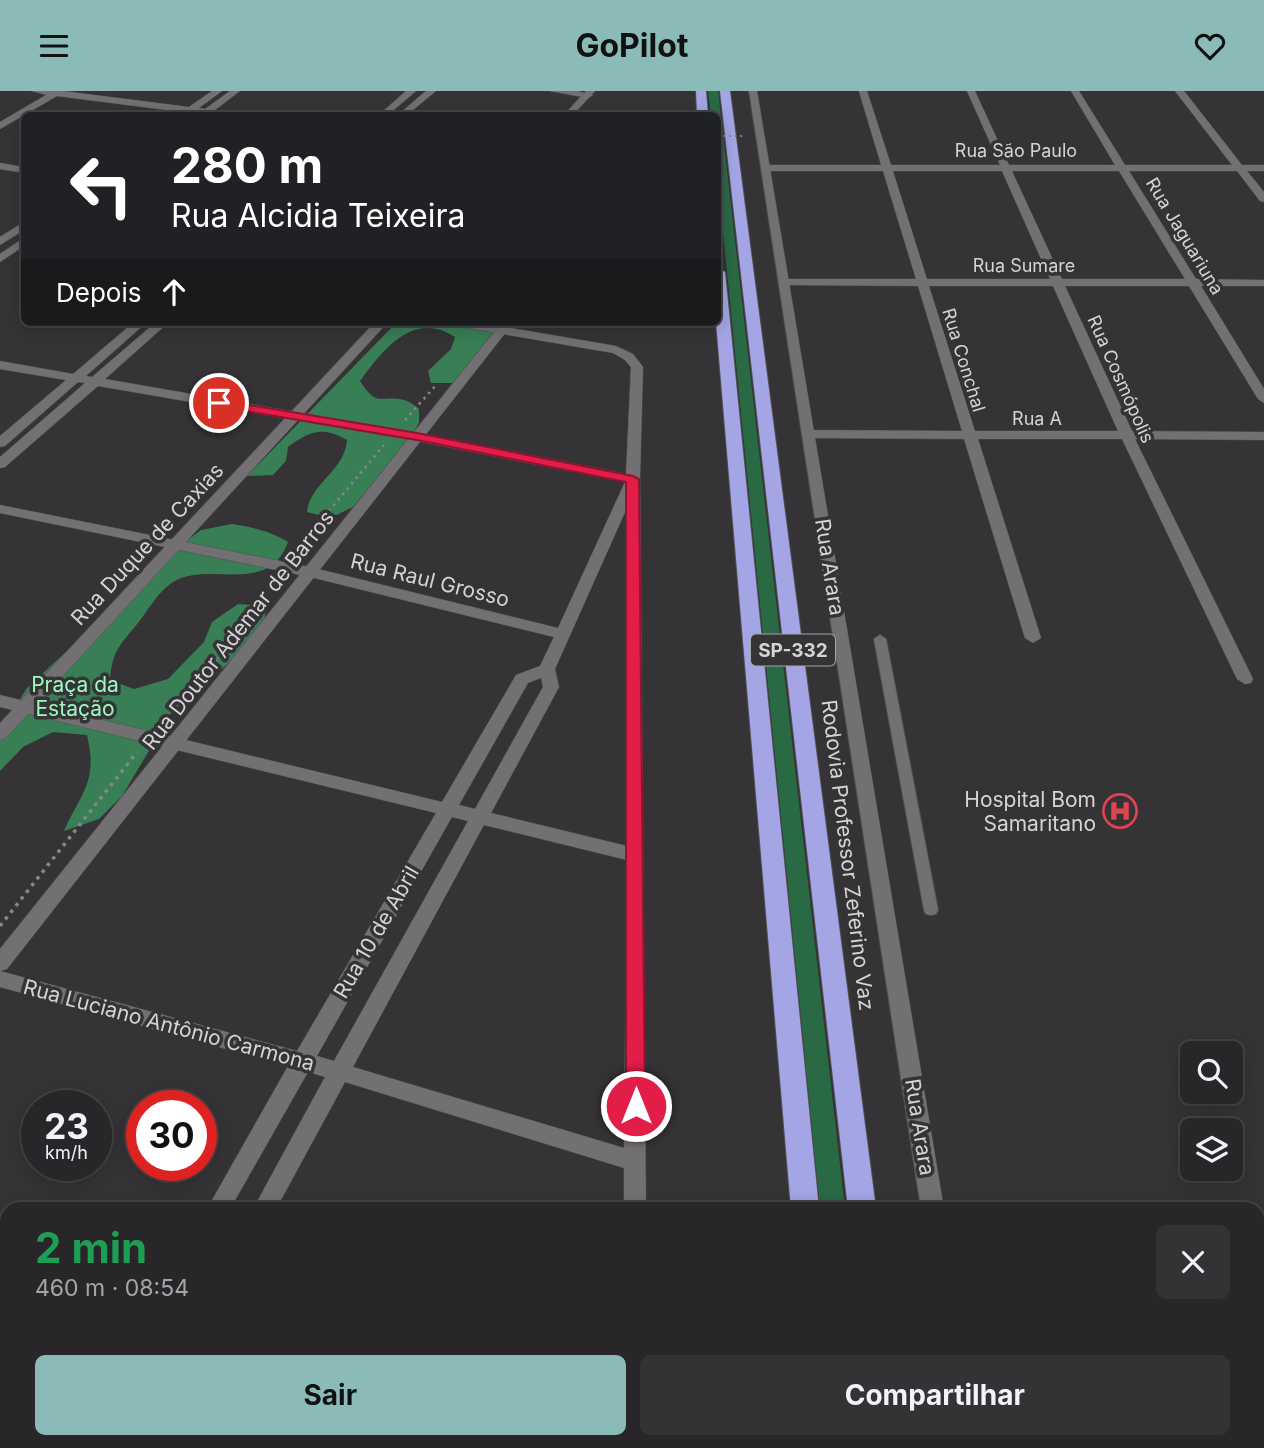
<!DOCTYPE html>
<html lang="pt">
<meta charset="utf-8">
<style>
body{margin:0;font-family:Inter,sans-serif;background:#343234;color:#f1f3f6;height:100vh;display:flex;flex-direction:column;font-size:26px;white-space:nowrap}
*{box-sizing:border-box;margin:0}
p{font-size:23px;color:#a5a5a8}
.icon{flex:none;width:38px;height:38px;fill:none;stroke:currentColor;stroke-width:2;stroke-linecap:round;stroke-linejoin:round}
.map{position:relative;flex:1;overflow:hidden}
.panel{position:absolute;left:0px;top:1111px;width:1265px;height:247px;display:flex;flex-direction:column;background:#282628;border-radius:21px 21px 0 0;box-shadow:0 4px 18px #0003,0 0 0 2px #444345}
.panel>*{flex:none}
.banner{position:absolute;left:21px;top:21px;width:700px;height:214px;border-radius:10px;box-shadow:0 4px 18px #0003,0 0 0 2px #444345;background:#202124;color:#fff;overflow:hidden}
.controls{position:absolute;left:1180px;top:950px;display:grid;gap:14px}
.controls a{display:grid;place-items:center;width:63px;height:63px;border-radius:10px;background:#282628;box-shadow:0 4px 18px #0003,0 0 0 2px #444345;font-size:35px}
.speed{position:absolute;left:21px;top:999px;display:flex;gap:14px;font-size:35px;font-weight:700;text-align:center}
.speed>*{display:grid;place-content:center;width:91px;height:91px;border-radius:50%;background:#282628;box-shadow:0 4px 18px #0003,0 0 0 2px #444345;line-height:1}
.speed small{font-size:18px;font-weight:400}
.speed .limit{border:10px solid #d22;background:#fff;color:#111}
.pin{position:absolute;display:grid;place-items:center;width:60px;height:60px;color:#fff;margin:-30px;border:4px solid #fff;border-radius:50%;box-shadow:0 2px 7px #0007}
.me{position:absolute;width:77px;margin:-38px;rotate:0deg;stroke-linejoin:round;filter:drop-shadow(0 0 5px #0008)}
.turn{display:flex;align-items:center;gap:24px;height:147px;padding:0 35px;font-size:32px}
.turn .icon{width:91px;height:91px;stroke-width:2.5}
.turn b{display:block;font-size:49px;line-height:60px}
.then{display:flex;align-items:center;height:66px;padding:0 35px;background:#0003;gap:14px;font-size:26px}
.round{display:grid;place-items:center;flex:none;width:74px;height:74px;border-radius:10px;background:#343234}
.headline{display:flex;align-items:center;justify-content:space-between;height:119px;padding:0 35px}
h1{font-size:42px;font-weight:700;line-height:52px;color:#1e9e55}
.cta{display:flex;gap:14px;margin-top:auto;padding:14px 35px}
.cta a{flex:1;height:80px;border-radius:10px;background:#8bbbb9;color:#111;font-size:28px;font-weight:700;line-height:80px;text-align:center}
.cta a+a{background:#343234;color:#f1f3f6}
header{display:flex;justify-content:space-between;align-items:center;height:91px;padding:0 35px;background:#8bbbb9;color:#111;font-size:32px;font-weight:700}
.map>svg:first-child{display:block}
.green{fill:#296a45}
.forest{fill:#397f56}
.lines{fill:none;stroke-linecap:round;stroke-linejoin:round}
.lane-casing{stroke:#514f51;stroke-width:2}
.street-casing{stroke:#514f51;stroke-width:1}
.secondary-casing{stroke:#514f51;stroke-width:1}
.highway-casing{stroke:#514f51;stroke-width:2}
.path-far1{stroke:#888688;stroke-width:2.5;stroke-dasharray:2.5 4.5;stroke-linecap:butt}
.path{stroke:#888688;stroke-width:3.5;stroke-dasharray:3.5 5;stroke-linecap:butt}
.lane{fill:#737073;fill-rule:evenodd}
.street{fill:#737073;fill-rule:evenodd}
.secondary{fill:#737073;fill-rule:evenodd}
.highway{fill:#a3a5e5;fill-rule:evenodd}
.path-bridge{stroke:#888688;stroke-width:2;stroke-dasharray:2 3.5;stroke-linecap:butt}
.route{fill:#e11d48;stroke:#92132f;stroke-width:2}
.labels{text-anchor:middle;dominant-baseline:central;stroke-width:7;stroke-linejoin:round;paint-order:stroke}
.far-street-label{font-size:18px;fill:#d5d4d5;stroke:#353335}
.shield{fill:#353335;stroke:#a5a4a5;stroke-width:2}
.shield-label{font-size:19px;font-weight:bold;fill:#d5d4d5}
.street-label{font-size:21px;fill:#d5d4d5;stroke:#353335}
.park-label{font-size:21px;fill:#99fabe;stroke:#353335}
.poi-label{font-size:21px;fill:#d5d4d5;stroke:#353335;text-anchor:end}
</style>
<header><svg class="icon" aria-label="menu" viewBox="0 0 24 24"><path d="M4 6h16M4 12h16M4 18h16"/></svg>GoPilot<svg class="icon" aria-label="heart" viewBox="0 0 24 24"><path d="M12 20l-8-8c-3-5 5-10 8-4 3-6 11-1 8 4z"/></svg></header>
<div class="map">
<svg width="1264" height="1357" viewBox="0 0 1264 1357">
<rect width="100%" height="100%" fill="#353335"/>
<path class="green" d="M708,0H718L845,1118H820L718,90V24H711Z"/>
<path class="forest" d="M397,231H502L455,292H431L428,280L451,258L455,246C413,219 383,259 360,290C378,318 380,303 404,309C409,310 415,315 419,318V331L413,344L353,416L330,427L307,421C310,392 345,380 347,349C322,335 310,340 288,356L286,370L273,384L247,385Z
M232,433C251,436 271,440 288,451C268,506 209,469 173,491C157,502 149,518 138,532C120,554 112,560 110,589L134,598L168,588L204,551L212,531L238,513L266,515L264,533L232,569L162,630L153,653L122,705L99,728L64,740C82,700 98,691 87,644L53,641L23,656L0,680V635L11,623L27,597L181,454L201,439Z"/>
<g class="lines">
<g class="lane-casing">
<path id="lane" d="M880,544L886,548L938,819L936,823L931,824L926,823L924,819L874,548Z"/>
</g>
<g class="street-casing">
<path id="street" d="M32,0H63L189,16L212,0H222L199,17L205,18L230,0H240L215,19L235,22L236,24L192,22L185,24L182,21L57,5L0,38V31L46,4Z
M406,0H416L388,24H379Z
M426,0H436L407,24H398Z
M550,0H577L593,4L588,7Z
M859,0H867L891,74H1000L967,0H975L1009,74H1115L1071,0H1079L1125,74H1232L1175,0H1184L1242,74H1264V80H1247L1264,101V111L1260,110L1237,80H1129L1196,188L1264,189V195H1201L1264,298V312L1258,308L1189,195H1065L1132,340L1264,341V349L1135,348L1253,588L1251,592L1245,593L1237,588L1122,348H978L1041,547L1033,552L1025,547L964,348L809,347L802,343L809,339L962,340L918,195L785,194L779,191L785,188H916L883,80H768L763,77L768,74H881ZM893,80H1002L1050,188H927ZM1012,80H1119L1185,188H1062ZM929,195H1053L1118,340H975Z
M24,131V139L0,154V146Z
M24,147V155L0,171V163Z
M134,231H147L86,285L92,286L156,231H169L105,288L417,342L626,383L631,276L625,269L613,262L456,235L450,231H476L616,255L633,263L643,276L640,388L646,1118H624V1077L345,991L276,1118H253L325,986L308,981L230,1118H207L288,975L0,896V880L297,960L436,722L0,616V604L442,711L516,584L540,575L554,546L310,486L0,422V414L310,476L558,537L625,391L417,350L98,295L5,376L0,377V366L85,292L78,291L5,355L0,356V345L66,289L0,278V270L73,283ZM626,419L627,755L491,722L559,596L555,578ZM541,587L543,596L475,718L459,714L528,592ZM452,726L468,730L334,970L317,965ZM484,734L627,769L624,1057L353,976Z
M0,1289L7,1292V1318L0,1315Z
M73,1351H101L98,1357H71Z
M121,1351H162L164,1357H124Z
M607,1351H647V1357H605Z"/>
</g>
<g class="secondary-casing">
<path id="secondary" d="M586,0H595L573,24H564Z
M749,0H757L944,1118H921Z
M0,72L24,76V82L0,78Z
M375,231H388L6,647L0,649V632Z
M502,231H514L7,878L0,880V858Z
M957,1351H983L984,1357H958Z"/>
</g>
<g class="highway-casing">
<path id="highway" d="M696,0H706L708,24H697Z
M720,0H730L876,1118H848Z
M718,177L725,181L819,1118H791L716,231Z
M811,1351H843L844,1357H812Z
M875,1351H907V1357H875Z"/>
</g>
<path class="path-far1" d="M405,329L437,293
M293,463L384,354
M264,503L272,488"/>
<path class="path" d="M255,521L265,502
M159,633L221,562
M0,835L137,661"/>
<use href="#lane" class="lane"/>
<use href="#street" class="street"/>
<use href="#secondary" class="secondary"/>
<use href="#highway" class="highway"/>
<path class="path-bridge" d="M718,45H744"/>
</g>
<path class="route" d="M219,309L417,342L633,385L639,388L645,1015L643,1021L636,1024L629,1021L626,1015V391L417,349L215,315V310Z"/>
<defs>
<g id="hospital-ring" transform="scale(1.75)"><circle r="9.5" fill="#353335" stroke="#e0444e" stroke-width="1.5"/><path d="M-5-5h3v3.5h4V-5h3V5h-3V1.5h-4V5h-3Z" fill="#e0444e"/></g>
</defs>
<g fill-rule="evenodd">
<use href="#hospital-ring" x="1120" y="720"/>
</g>
<g class="labels">
<g class="far-street-label">
<text x="1016" y="59">Rua São Paulo</text>
<text transform="translate(1185 145) rotate(59)">Rua Jaguariuna</text>
<text x="1024" y="174">Rua Sumare</text>
<text transform="translate(964 269) rotate(73)">Rua Conchal</text>
<text transform="translate(1121 288) rotate(66)">Rua Cosmópolis</text>
<text x="1037" y="327">Rua A</text>
</g>
<rect class="shield" x="751" y="543.5" width="84" height="31" rx="5"/>
<g class="shield-label">
<text x="793" y="559">SP-332</text>
</g>
<g class="street-label">
<text transform="translate(147 453) rotate(-47)">Rua Duque de Caxias</text>
<text transform="translate(830 476) rotate(81)">Rua Arara</text>
<text transform="translate(430 489) rotate(14)">Rua Raul Grosso</text>
<text transform="translate(238 539) rotate(-52)">Rua Doutor Ademar de Barros</text>
<text transform="translate(848 764) rotate(83)">Rodovia Professor Zeferino Vaz</text>
<text transform="translate(376 841) rotate(-60)">Rua 10 de Abril</text>
<text transform="translate(169 934) rotate(15)">Rua Luciano Antônio Carmona</text>
<text transform="translate(920 1036) rotate(81)">Rua Arara</text>
</g>
<g class="park-label">
<text x="75" y="593">Praça da<tspan x="75" dy="24">Estação</tspan></text>
</g>
<g class="poi-label">
<text x="1096" y="708">Hospital Bom<tspan x="1096" dy="24">Samaritano</tspan></text>
</g>
</g>
</svg>
<div class="controls">
<a><svg class="icon" aria-label="search" viewBox="0 0 24 24"><circle cx="10" cy="10" r="6"/><path d="M15 15l6 6"/></svg></a>
<a><svg class="icon" aria-label="layers" viewBox="0 0 24 24"><path d="M12 4l9 5-9 5-9-5zM3 14l9 5 9-5"/></svg></a>
</div>
<div class="speed"><div>23<small>km/h</small></div><div class="limit">30</div></div>
<div class="pin" style="left:219px;top:312px;background:#d93025"><svg class="icon" aria-label="arrive" viewBox="0 0 24 24"><path d="M6 21V4h12l-3 4 3 4H6"/></svg></div>
<svg class="me" style="left:636px;top:1015px" viewBox="-20 -20 40 40"><circle r="17" fill="#e11d48" stroke="#fff" stroke-width="3"/><path d="M0-11L8 9 0 5-8 9z" fill="#fff"/></svg>
<div class="banner">
<div class="turn"><svg class="icon" aria-label="left" viewBox="0 0 24 24"><path d="M17 20v-9H6M10 6l-5 5 5 5"/></svg><div><b>280 m</b>Rua Alcidia Teixeira</div></div>
<div class="then">Depois<svg class="icon" aria-label="ahead" viewBox="0 0 24 24"><path d="M12 20V5M6 11l6-6 6 6"/></svg></div>
</div>
<section class="panel">
<div class="headline"><div><h1>2 min</h1><p>460 m · 08:54</p></div><a class="round"><svg class="icon" aria-label="close" viewBox="0 0 24 24"><path d="M6 6l12 12M18 6L6 18"/></svg></a></div>
<div class="cta"><a>Sair</a><a>Compartilhar</a></div>
</section>
</div>
